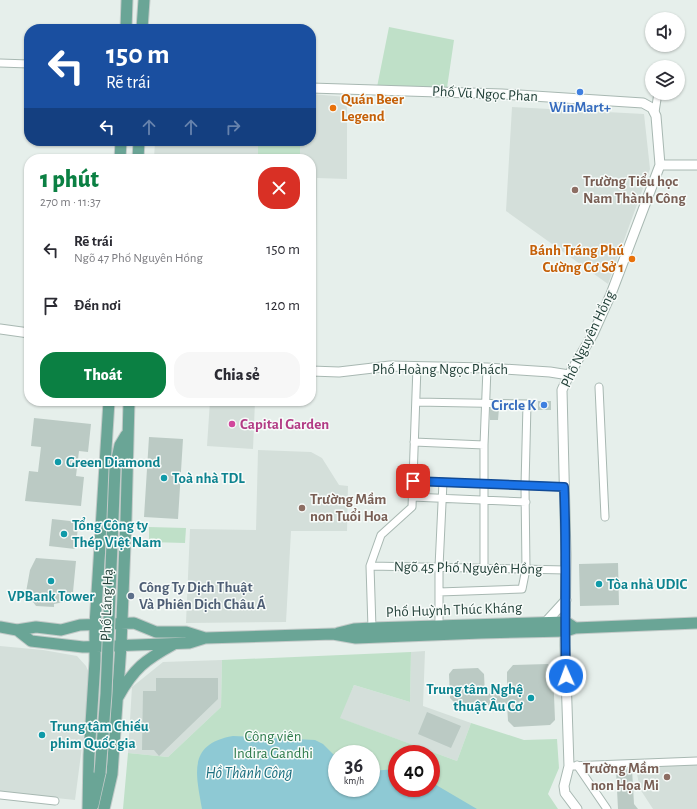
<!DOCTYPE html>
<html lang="vi">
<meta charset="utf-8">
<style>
body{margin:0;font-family:"Alegreya Sans",sans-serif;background:#f7f7f7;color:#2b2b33;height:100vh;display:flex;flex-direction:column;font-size:15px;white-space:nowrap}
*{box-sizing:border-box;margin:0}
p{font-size:13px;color:#7c7c81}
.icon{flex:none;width:22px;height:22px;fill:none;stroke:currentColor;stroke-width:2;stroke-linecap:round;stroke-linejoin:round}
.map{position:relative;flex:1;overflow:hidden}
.panel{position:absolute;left:24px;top:154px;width:292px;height:252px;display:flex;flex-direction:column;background:#fff;border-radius:16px;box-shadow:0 1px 3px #0004}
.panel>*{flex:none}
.banner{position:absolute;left:24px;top:24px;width:292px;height:122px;border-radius:16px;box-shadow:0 1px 3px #0004;background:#1a4fa0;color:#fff;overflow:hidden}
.tools{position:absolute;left:645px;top:12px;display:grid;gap:8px}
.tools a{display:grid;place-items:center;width:40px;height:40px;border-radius:50%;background:#fff;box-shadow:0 1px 3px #0004;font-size:20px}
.speed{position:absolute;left:328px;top:745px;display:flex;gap:8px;font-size:20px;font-weight:700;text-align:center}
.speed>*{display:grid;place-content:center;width:52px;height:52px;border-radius:50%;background:#fff;box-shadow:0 1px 3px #0004;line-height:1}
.speed small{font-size:10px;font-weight:400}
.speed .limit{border:6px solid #d22;background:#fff;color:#111}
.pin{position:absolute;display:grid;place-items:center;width:34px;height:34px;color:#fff;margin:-17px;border-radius:8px;box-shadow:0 2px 6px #0006}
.me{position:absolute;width:44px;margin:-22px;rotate:358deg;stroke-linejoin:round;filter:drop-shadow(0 0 3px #0008)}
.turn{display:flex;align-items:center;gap:14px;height:84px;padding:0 16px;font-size:18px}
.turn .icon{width:52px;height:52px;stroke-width:2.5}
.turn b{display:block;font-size:28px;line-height:34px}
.lanes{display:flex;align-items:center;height:38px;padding:0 16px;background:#0003;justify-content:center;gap:20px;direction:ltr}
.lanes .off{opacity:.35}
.round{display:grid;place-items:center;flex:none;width:42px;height:42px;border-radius:16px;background:#f7f7f7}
.summary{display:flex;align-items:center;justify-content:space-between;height:68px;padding:0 16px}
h1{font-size:24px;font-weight:800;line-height:30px;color:#0b8043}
.button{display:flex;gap:8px;margin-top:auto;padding:8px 16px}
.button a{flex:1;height:46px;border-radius:16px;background:#0b8043;color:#fff;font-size:16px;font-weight:800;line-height:46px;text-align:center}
.button a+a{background:#f7f7f7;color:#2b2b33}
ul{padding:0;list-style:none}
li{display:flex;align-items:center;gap:12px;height:56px;padding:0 16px}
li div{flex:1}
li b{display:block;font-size:15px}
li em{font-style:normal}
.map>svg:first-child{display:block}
.built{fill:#d4dfda}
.green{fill:#bfe0c8;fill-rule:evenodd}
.water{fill:#8ec9d4}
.building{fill:#bbcac4}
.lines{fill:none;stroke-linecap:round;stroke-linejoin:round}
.minor-casing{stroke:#a8b8b2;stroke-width:9}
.tertiary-casing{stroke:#a8b8b2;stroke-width:11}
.primary-casing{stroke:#c2cac8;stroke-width:13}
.minor{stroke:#fff;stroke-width:7}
.tertiary{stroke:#fff;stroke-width:9}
.primary{stroke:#6aa596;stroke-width:11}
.primary-bridge-casing{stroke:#c2cac8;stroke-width:13;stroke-linecap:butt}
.primary-bridge{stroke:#6aa596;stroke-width:11}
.route-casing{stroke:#114b97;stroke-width:10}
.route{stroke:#1a73e8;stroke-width:7}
.shop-dot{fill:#3f7fe0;stroke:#f7fbf9;stroke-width:1.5}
.food-dot{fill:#e8710a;stroke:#f7fbf9;stroke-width:1.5}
.education-dot{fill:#8d6e63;stroke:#f7fbf9;stroke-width:1.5}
.hotel-dot{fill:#d1479c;stroke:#f7fbf9;stroke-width:1.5}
.culture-dot{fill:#0f9aa8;stroke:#f7fbf9;stroke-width:1.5}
.service-dot{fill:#5c6f8a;stroke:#f7fbf9;stroke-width:1.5}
.labels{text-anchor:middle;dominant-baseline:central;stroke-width:3;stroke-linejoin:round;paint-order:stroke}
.street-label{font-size:15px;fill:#24423a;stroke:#f7fbf9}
.food-label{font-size:15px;font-weight:bold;fill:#c56008;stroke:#f7fbf9;text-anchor:start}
.shop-label{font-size:15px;font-weight:bold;fill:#366cbe;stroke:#f7fbf9}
.education-label{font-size:15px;font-weight:bold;fill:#785e54;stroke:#f7fbf9;text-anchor:start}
.hotel-label{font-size:15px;font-weight:bold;fill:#b23c85;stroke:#f7fbf9;text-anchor:start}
.culture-label{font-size:15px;font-weight:bold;fill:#0d838f;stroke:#f7fbf9;text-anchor:start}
.service-label{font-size:15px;font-weight:bold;fill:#4e5e75;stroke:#f7fbf9;text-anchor:start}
.park-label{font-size:15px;fill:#2d7a4b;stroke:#f7fbf9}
.water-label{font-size:16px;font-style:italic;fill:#1c6f80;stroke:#f7fbf9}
</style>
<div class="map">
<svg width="697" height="809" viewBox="0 0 697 809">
<rect width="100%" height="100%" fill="#e6efeb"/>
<path class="built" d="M311,94L347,97V179L317,178L316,252H311V159H154L155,141H311Z
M512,107L644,114L650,169L608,284L506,211Z
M210,401H255L253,449L207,446Z
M258,450L311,452L322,458L339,485L348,486L347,531H291L286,622L186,623L190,529L256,530Z
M0,646L43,650L77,656L86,666L91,678L75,800L0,792Z
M425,651L423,706L471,723L457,761L339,718L354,685L410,702L411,652Z
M222,660L221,707L168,757L128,753L132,687L163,662Z
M635,764H697V809H653L640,789Z"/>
<path class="green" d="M389,27L454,40L447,88L377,87Z
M258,141H300V159H258Z
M149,527L186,528L185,543L149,542Z
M411,652L410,702L354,685L340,718L457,761L471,723L524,740L557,739L559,768L548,794L558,809H123L128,753L168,757L221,707L222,660ZM337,754H371V788H337ZM397,754H431V788H397Z"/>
<path class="water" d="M233,736L315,740L323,744L337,758V788H371V771L396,769L397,788H431V782L477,809H202C196,774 187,744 233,736Z"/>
<path class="building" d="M538,401H551V410H538Z
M490,408H499L498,420H490Z
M34,418L91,424L88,452L79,451L76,476L84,477L81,506L25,501L29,471L38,472L41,447L31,446Z
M149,437L183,439L178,519L144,517Z
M52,519L79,522L75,549L49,546Z
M36,558L76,561L73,592H71L69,598L64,602L54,604V607L36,606L26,592L30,570Z
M618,563L619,605L580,606L579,564Z
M548,664L553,670L555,720L550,725L514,727L508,721L507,704L466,706V703L456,704L450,698L449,674L453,669L478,668L484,674L485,694L507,692V672L513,665Z
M156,678H218V699L159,756L154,750H142L143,691H156Z
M427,712L461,726L451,748L418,734Z
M632,769L634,804L638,809H618L616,770Z"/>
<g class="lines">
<g class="minor-casing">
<path id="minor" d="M0,63L29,64
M655,112L658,93
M599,387L605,517
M416,402L527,404L525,486L526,569L522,589L439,592
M414,442L484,445
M413,481L564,487
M412,497L526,502
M370,566L566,570
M484,567V445L487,368
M439,626V567L443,482
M372,628L370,566L381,535L412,507L417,366
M577,765L607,809
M569,766L697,761
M0,795L55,801"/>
</g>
<g class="tertiary-casing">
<path id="tertiary" d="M311,88L502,94L643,103L652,108L656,116L660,165L611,294L593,334L569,375L562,390L566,555L565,645L569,766L564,786L565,793L577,809
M660,165H697
M0,329L29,333
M311,371L339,372L390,366L487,368L550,372L569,375
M545,623L566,600"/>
</g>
<g class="primary-casing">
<path id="primary" d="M126,29L127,0
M142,29L144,0
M120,159L121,141
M138,159L139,141
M115,468L120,445L126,435
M0,627L17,630L36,627L61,630L80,625L134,623L156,632H186L205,638
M17,630L31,641L83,647L189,643L205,638L333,634L356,638L481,633L566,631L575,628L697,623
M338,633L354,629L372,628L566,622L575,628
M118,697C134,668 145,660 174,644
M93,805L100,773
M88,809L89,755L95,661V625L109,401
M104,809L112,774L121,645L126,519L129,401"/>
</g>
<use href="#minor" class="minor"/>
<use href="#tertiary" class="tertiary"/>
<use href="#primary" class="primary"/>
<g class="primary-bridge-casing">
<path id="primary-bridge" d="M100,773L106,694L115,468"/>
</g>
<use href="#primary-bridge" class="primary-bridge"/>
</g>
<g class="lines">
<g class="route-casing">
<path id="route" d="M413,481L564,487C567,550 564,613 566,676"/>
</g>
<use href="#route" class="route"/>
</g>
<g class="shop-dot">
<circle cx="580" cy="92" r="4"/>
<circle cx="544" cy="405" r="4"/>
</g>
<g class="food-dot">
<circle cx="333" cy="108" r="4"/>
<circle cx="632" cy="259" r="4"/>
</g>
<g class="education-dot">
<circle cx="575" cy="190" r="4"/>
<circle cx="302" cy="508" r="4"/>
<circle cx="667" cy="777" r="4"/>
</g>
<circle class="hotel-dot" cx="232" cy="424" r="4"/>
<g class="culture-dot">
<circle cx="58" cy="462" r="4"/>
<circle cx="164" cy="478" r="4"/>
<circle cx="64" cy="534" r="4"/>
<circle cx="51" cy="581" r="4"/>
<circle cx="599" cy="584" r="4"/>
<circle cx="531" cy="698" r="4"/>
<circle cx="42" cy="735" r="4"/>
</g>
<circle class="service-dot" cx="131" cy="596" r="4"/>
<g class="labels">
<g class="street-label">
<text transform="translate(485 94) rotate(3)">Phố Vũ Ngọc Phan</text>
<text transform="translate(588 339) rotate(-64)">Phố Nguyên Hồng</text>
<text x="440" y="369">Phố Hoàng Ngọc Phách</text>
<text transform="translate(468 568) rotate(1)">Ngõ 45 Phố Nguyên Hồng</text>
<text transform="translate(107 605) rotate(-88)">Phố Láng Hạ</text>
<text transform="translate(454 610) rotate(-2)">Phố Huỳnh Thúc Kháng</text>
</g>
<g class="food-label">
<text x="341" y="99">Quán Beer<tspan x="341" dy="17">Legend</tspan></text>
<text x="624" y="250" text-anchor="end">Bánh Tráng Phú<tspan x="624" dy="17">Cường Cơ Sở 1</tspan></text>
</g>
<g class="shop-label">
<text x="580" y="107">WinMart+</text>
<text x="536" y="405" text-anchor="end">Circle K</text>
</g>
<g class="education-label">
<text x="583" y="181">Trường Tiểu học<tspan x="583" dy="17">Nam Thành Công</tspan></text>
<text x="310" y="499">Trường Mầm<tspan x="310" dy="17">non Tuổi Hoa</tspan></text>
<text x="659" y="768" text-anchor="end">Trường Mầm<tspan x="659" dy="17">non Họa Mi</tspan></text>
</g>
<g class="hotel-label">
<text x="240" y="424">Capital Garden</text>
</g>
<g class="culture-label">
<text x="66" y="462">Green Diamond</text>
<text x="172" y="478">Toà nhà TDL</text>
<text x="72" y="525">Tổng Công ty<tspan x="72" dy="17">Thép Việt Nam</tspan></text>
<text x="607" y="584">Tòa nhà UDIC</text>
<text x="51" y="596" text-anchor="middle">VPBank Tower</text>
<text x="523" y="689" text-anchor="end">Trung tâm Nghệ<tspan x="523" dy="17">thuật Âu Cơ</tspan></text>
<text x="50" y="726">Trung tâm Chiếu<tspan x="50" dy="17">phim Quốc gia</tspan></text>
</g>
<g class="service-label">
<text x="139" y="587">Công Ty Dịch Thuật<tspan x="139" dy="17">Và Phiên Dịch Châu Á</tspan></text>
</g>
<g class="park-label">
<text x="273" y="736">Công viên<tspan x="273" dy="17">Indira Gandhi</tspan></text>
</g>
<g class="water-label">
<text x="249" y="773">Hồ Thành Công</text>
</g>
</g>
</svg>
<div class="tools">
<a><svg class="icon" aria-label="sound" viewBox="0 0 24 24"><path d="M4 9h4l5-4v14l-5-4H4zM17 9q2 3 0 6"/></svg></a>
<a><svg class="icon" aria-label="layers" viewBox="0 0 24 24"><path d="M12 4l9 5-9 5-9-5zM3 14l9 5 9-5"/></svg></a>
</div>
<div class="speed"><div>36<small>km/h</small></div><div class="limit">40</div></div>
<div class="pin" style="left:413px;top:481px;background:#d93025"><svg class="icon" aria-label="arrive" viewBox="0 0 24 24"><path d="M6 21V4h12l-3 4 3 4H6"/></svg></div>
<svg class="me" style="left:566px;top:676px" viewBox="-20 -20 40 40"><circle r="17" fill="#1a73e8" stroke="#fff" stroke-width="3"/><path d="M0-11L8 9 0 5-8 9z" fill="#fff"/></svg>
<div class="banner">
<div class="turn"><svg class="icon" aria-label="left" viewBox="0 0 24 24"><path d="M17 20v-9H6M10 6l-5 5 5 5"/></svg><div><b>150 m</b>Rẽ trái</div></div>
<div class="lanes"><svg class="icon" aria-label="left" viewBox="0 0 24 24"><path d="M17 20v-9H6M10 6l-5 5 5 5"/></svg><svg class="icon off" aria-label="ahead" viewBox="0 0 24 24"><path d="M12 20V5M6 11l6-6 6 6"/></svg><svg class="icon off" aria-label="ahead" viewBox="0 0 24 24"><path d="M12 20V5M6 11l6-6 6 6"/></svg><svg class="icon off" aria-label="right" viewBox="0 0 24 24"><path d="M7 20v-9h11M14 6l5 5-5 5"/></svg></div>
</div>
<section class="panel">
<div class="summary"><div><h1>1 phút</h1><p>270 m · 11:37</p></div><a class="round" style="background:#d93025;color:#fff"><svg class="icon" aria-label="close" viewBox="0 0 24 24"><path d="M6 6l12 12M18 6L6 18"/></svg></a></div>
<ul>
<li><svg class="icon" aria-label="left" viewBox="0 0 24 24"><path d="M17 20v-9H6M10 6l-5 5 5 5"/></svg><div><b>Rẽ trái</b><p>Ngõ 47 Phố Nguyên Hồng</p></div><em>150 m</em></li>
<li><svg class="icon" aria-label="arrive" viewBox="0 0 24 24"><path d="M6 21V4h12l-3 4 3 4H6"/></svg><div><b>Đến nơi</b></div><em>120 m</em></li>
</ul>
<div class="button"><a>Thoát</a><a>Chia sẻ</a></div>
</section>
</div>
